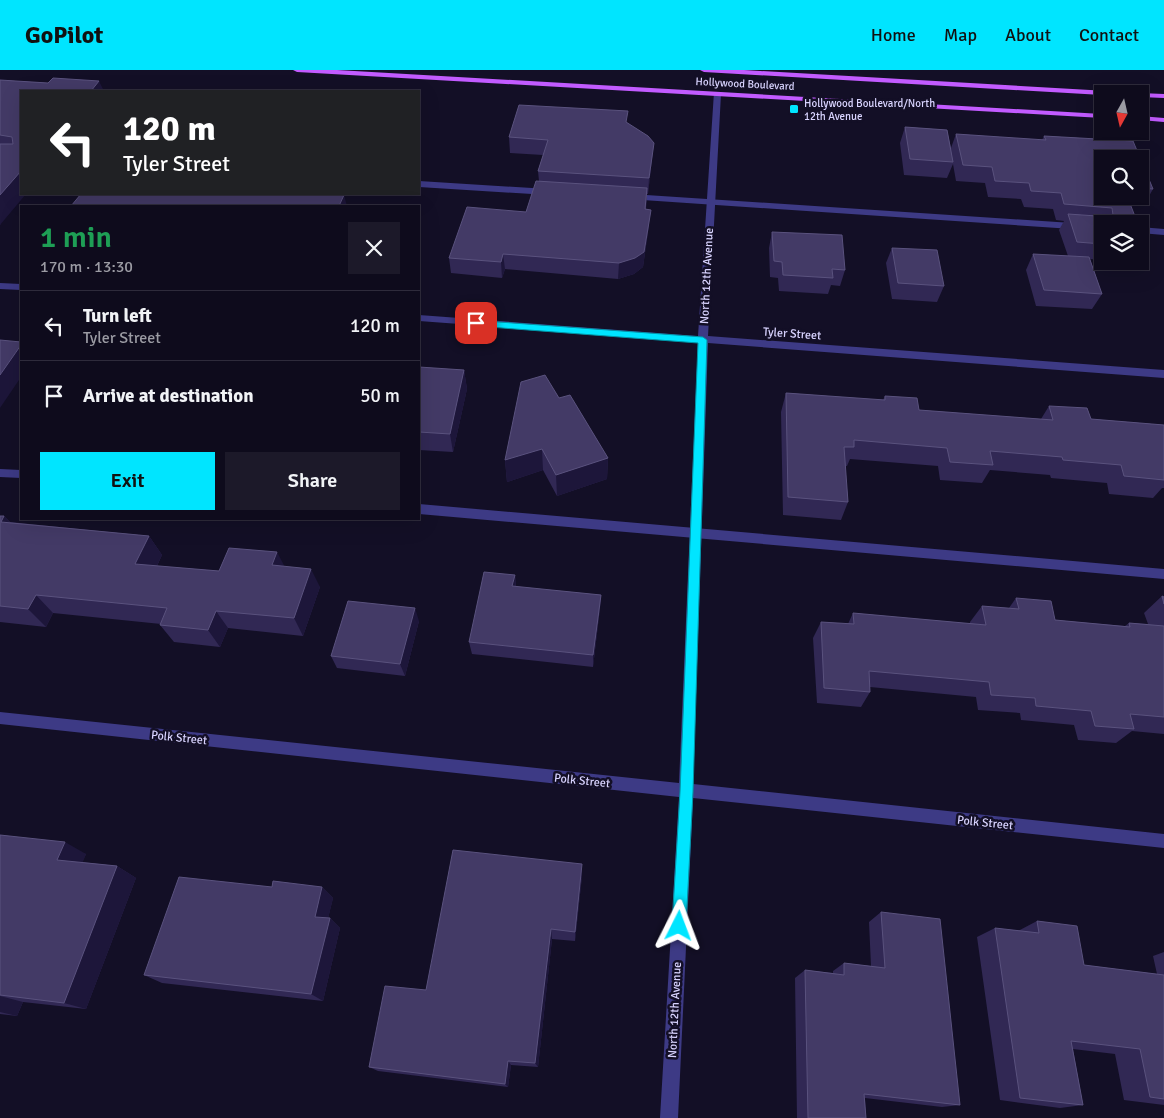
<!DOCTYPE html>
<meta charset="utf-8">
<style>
body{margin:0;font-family:Signika,sans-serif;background:#1c1929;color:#f1f3f6;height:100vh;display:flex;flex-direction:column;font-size:19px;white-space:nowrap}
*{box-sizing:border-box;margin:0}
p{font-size:16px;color:#9b9ba3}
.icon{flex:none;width:28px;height:28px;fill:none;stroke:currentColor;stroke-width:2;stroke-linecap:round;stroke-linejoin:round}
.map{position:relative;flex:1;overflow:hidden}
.details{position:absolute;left:20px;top:135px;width:400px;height:315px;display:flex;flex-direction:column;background:#0e0b1c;border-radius:0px;box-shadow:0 5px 20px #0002,0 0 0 1px #2e2b3b}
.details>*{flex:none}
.guide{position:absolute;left:20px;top:20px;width:400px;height:105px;border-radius:0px;box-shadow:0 5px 20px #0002,0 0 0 1px #2e2b3b;background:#202124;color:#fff;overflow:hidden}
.needle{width:32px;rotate:188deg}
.fabs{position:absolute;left:1094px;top:15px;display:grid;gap:10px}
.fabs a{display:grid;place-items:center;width:55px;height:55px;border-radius:0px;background:#0e0b1c;box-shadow:0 5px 20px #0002,0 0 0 1px #2e2b3b;font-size:25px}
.pin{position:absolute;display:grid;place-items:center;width:42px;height:42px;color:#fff;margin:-21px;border-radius:10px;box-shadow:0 2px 8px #0006}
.me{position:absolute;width:55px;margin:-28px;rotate:3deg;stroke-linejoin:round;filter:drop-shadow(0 0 4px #0008)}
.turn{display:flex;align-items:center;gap:18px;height:105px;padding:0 20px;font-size:22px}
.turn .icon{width:65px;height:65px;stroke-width:2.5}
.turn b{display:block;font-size:35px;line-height:42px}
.round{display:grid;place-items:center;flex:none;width:52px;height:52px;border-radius:0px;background:#1c1929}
.summary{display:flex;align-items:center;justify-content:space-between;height:85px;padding:0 20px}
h1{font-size:30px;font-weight:600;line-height:38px;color:#1e9e55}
.button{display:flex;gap:10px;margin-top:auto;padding:10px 20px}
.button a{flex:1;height:58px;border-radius:0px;background:#00e5ff;color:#111;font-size:20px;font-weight:600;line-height:58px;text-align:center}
.button a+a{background:#1c1929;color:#f1f3f6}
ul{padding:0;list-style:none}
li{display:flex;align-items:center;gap:15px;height:70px;padding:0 20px;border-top:1px solid #2e2b3b}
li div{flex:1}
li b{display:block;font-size:19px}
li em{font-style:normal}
header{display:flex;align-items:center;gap:30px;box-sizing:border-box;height:70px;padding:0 25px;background:#00e5ff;color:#111}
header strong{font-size:24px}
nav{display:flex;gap:28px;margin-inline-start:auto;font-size:18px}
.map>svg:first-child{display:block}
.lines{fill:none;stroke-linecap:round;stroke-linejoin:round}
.service{fill:#3d3a85;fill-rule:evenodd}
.minor{fill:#3d3a85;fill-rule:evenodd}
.primary{fill:#c25bff;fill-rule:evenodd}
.wall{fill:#312854;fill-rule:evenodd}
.shaded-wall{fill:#1d163a}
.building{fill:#433a66;stroke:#5a527e}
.route{fill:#00e5ff;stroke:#0095a6}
.poi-dot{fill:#00e5ff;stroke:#130f26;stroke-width:2}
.labels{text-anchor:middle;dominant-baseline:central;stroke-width:5;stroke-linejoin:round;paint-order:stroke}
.far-street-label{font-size:11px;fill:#d9d4ff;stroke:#130f26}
.far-poi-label{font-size:11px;fill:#d9d4ff;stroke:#130f26;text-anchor:start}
.street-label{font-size:12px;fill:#d9d4ff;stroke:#130f26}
</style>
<header>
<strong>GoPilot</strong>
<nav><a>Home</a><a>Map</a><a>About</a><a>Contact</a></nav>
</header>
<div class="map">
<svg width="1164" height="1048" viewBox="0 0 1164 1048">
<rect width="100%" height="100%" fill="#130f26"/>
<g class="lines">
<path class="service" d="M419,111L548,119L552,122L548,125L419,117Z
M631,124L1102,155V161L628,129V125Z
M1140,157L1164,159V165L1140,163Z
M0,399L21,400V408L0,407Z
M419,434L1164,499V509L419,444Z"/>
<path class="minor" d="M714,22L721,24L708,266L1164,300V308L708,273L693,714L1164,764V778L693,728L678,1048H660L679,727L0,654V642L679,713L698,272L419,251V245L698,266Z
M0,213L21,214V220L0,219Z"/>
<path class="primary" d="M293,0H337L1102,44V48L297,2Z
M700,0H744L1125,22L1129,24L1102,25L704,2Z
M1140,23L1164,24V28L1140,27V24H1137Z
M1140,46L1164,48V52L1140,50Z"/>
</g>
<path class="wall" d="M0,10L48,13L0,155Z
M627,53L654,73L652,89L648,124H647L646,139L649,155L643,197L634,204L618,209L505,199L502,208L451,203L449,188L526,142L539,111L538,101L543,85L510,83L509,67Z
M905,57L947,60L951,78L956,64L1042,70L1044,66L1133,71L1153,119L1144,135L1130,134L1138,154H1102V190L1090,189L1102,224L1092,239L1036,236L1026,200L1033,184L1068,186L1059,160L1064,151L1056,150L1053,139L1024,137L1021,129L988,127L985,113L956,111L953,94L947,108L904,105L900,73ZM1102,89H1140V126H1102Z
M1140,159L1147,177L1140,188Z
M772,162L845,200L840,216L831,215L828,224L779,221L778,208L770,207L769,178Z
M892,178L944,216L937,232L892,229L886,193Z
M1118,191H1138L1137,192Z
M419,297L464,300L467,319L453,382L419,380Z
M786,323L883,330L885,326L919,340L1041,349L1049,336L1091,349L1164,355V418H1162L1153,428L1109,424L1107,413L1051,408L1050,405L990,400L982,413L940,410L938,396L850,389L847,396H845L848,432L841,450L783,445L781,342Z
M559,328L608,388L607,409L557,426L543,400L507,412L505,390Z
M0,446H4L10,452L149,466L162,485L157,496L219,501L284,496L320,517L303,566L228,558L220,577L174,572L160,555L161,554L53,543L46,557L0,552Z
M515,505L516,517L601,525L600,538L593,597L472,584L469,572Z
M1162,526L1164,527V664L1132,661L1116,673L1078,670L1074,655L1021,650L1020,643L978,640L976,627L870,617V622L861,637L817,633L813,568L821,552L848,554L853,543L970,554V552L982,536L1009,538L1016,528L1055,550L1125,556L1129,553L1148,554L1144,543Z
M419,551L405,606L337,598L331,586Z
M0,765L86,784L82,792L117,796L136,808L86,939L23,932L17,946L0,944Z
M582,806L575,871L552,869L538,997L511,995L508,1017L378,1001L369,997L426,920Z
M272,817H322L333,828L328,848H330L340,858L323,931L162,913L144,905Z
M881,842L960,1035L942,1037L865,1028L866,1048H797L795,908L805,900L833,903V901L844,893L871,896L869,852Z
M1037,851L1084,895L1157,904L1153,886L1164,882V1035L1124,1030L1115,984L1073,979L1083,1035L1060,1038L1000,1030L977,867L995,858L1018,861Z"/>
<path class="shaded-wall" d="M99,11L104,21H91Z
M654,73L652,89L648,124L649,108Z
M21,101V124H26L0,155V125Z
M344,125L347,136H339Z
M651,140L649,155L643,197L634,204L618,209L619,193Z
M503,184L505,199L502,208L501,192Z
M21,275V307L0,338V305Z
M464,300L467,319L453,382L450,364Z
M542,379L543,400L507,412L505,390Z
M608,388L607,409L557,426L556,405Z
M4,446L21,465L1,452Z
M149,466L162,485L149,512L135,494Z
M277,482L287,501L272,495Z
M311,499L320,517L303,566L294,548Z
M515,505L516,519L512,516Z
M36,525L53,543L46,557L28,539Z
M601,525L600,538L593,597V585Z
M415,538L419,551L405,606L400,594Z
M216,541L228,558L220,577L208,560Z
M65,772L86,784L79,802L57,790Z
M582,794V806L575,871V862Z
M117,796L136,808L86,939L64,933Z
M322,817L333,828L326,857L315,847Z
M330,848L340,858L323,931L311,924Z
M551,859L552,869L538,997L535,993Z
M0,926L23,932L17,946L0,942Z
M508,991L511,995L508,1017L505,1014Z"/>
<path class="building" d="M53,8L99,11L91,21H21V101L0,125V74H13L12,67L0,65V10L48,13Z
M519,35L628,41L626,52L648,66L654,73L649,108L538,101L548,70L509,67Z
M905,57L947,60L953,92L910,89Z
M956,64L1046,70L1044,66L1133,71L1153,119L1140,118V89H1102V126H1127L1138,154H1102V174L1077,172L1068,144L1111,147L1113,145L1112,138L1064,134L1061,123L1031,121L1029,113L995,111L992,97L963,95Z
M536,111L647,118L645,139L651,140L644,182L635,188L619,193L503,184L501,192L449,188L467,137L526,142Z
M81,124H319L344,125L339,136H71Z
M1140,159L1147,177L1140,176Z
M772,162L842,165L845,200L832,199L833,208L783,205L782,192L774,191Z
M892,178L937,180L944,216L898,213Z
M1033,184L1089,187L1102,224L1044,220Z
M0,270L21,272V275L0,305Z
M419,297L464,300L450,364L419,362Z
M545,305L559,328L570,325L608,388L556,405L542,379L505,390L521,312Z
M786,323L885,330V326L917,328L919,340L1053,350L1049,336L1087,338L1091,349L1164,355V410L1124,406L1121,395L1063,390L1062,387L990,381L993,395L950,392L947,378L854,370V377H844L848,432L788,427Z
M0,446H4L1,452L149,466L135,494L219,501L229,478L277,482L272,495L311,499L294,548L216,541L208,560L160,555L167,538L36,525L28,539L0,536Z
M484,502L515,505L512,516L601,525L593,585L469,572Z
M1162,526L1164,527V534Z
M1016,528L1051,531L1055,550L1130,557L1129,553L1164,556V647L1130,644L1134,659L1095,656L1091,641L1036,636L1035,628L991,625L989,612L869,601L870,622L824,618L821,552L854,554L853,543L986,555L982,536L1019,539Z
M348,531L415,538L400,594L331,586Z
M0,765L65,772L57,790L117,796L64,933L0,925Z
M453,780L582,794L575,862L551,859L535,993L508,991L505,1014L369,997L385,916L426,920Z
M179,807L272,817L273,811L322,817L315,847L330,848L311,924L144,905Z
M881,842L940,849L960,1035L864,1024L866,1048H808L805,900L844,905V893L885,898Z
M1037,851L1077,856L1084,895L1164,905V1029L1150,1027L1140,979L1071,971L1083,1035L1020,1028L995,858L1039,863Z"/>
<path class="route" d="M472,250L703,267L707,270L693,722L686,856L684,861L679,863L674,861L672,856L680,722L698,273L476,256L471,253Z"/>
<rect class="poi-dot" x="789" y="34" width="10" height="10" rx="2.5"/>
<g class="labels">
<g class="far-street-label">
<text transform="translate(745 14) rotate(3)">Hollywood Boulevard</text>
</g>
<g class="far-poi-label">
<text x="804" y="33">Hollywood Boulevard/North<tspan x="804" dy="13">12th Avenue</tspan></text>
</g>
<g class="street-label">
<text transform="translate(707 206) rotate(-87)">North 12th Avenue</text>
<text transform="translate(792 264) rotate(4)">Tyler Street</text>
<text transform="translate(179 668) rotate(6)">Polk Street</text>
<text transform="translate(582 711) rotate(6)">Polk Street</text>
<text transform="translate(985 753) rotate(6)">Polk Street</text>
<text transform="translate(675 940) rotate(-87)">North 12th Avenue</text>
</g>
</g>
</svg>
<div class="fabs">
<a><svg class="needle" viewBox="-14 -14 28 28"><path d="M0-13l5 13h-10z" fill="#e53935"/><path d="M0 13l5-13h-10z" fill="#9b9ba3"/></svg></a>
<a><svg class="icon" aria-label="search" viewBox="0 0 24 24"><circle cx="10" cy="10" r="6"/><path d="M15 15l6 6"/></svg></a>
<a><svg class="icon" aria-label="layers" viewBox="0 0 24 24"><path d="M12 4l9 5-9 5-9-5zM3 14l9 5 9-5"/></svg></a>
</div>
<div class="pin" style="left:476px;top:253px;background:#d93025"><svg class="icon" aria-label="arrive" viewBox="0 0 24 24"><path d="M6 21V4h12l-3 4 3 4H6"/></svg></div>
<svg class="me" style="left:679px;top:856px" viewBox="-20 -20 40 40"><path d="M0-17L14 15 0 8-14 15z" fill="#00e5ff" stroke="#fff" stroke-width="4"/></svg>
<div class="guide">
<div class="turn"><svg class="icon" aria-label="left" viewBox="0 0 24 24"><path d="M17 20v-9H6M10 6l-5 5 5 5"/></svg><div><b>120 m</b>Tyler Street</div></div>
</div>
<section class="details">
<div class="summary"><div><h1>1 min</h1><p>170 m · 13:30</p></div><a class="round"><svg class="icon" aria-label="close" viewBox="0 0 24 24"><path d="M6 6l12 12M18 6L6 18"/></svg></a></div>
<ul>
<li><svg class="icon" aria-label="left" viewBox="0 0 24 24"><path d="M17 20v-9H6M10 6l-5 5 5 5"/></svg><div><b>Turn left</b><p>Tyler Street</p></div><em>120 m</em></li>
<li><svg class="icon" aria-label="arrive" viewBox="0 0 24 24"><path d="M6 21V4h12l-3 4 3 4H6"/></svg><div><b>Arrive at destination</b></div><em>50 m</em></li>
</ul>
<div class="button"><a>Exit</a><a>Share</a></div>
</section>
</div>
